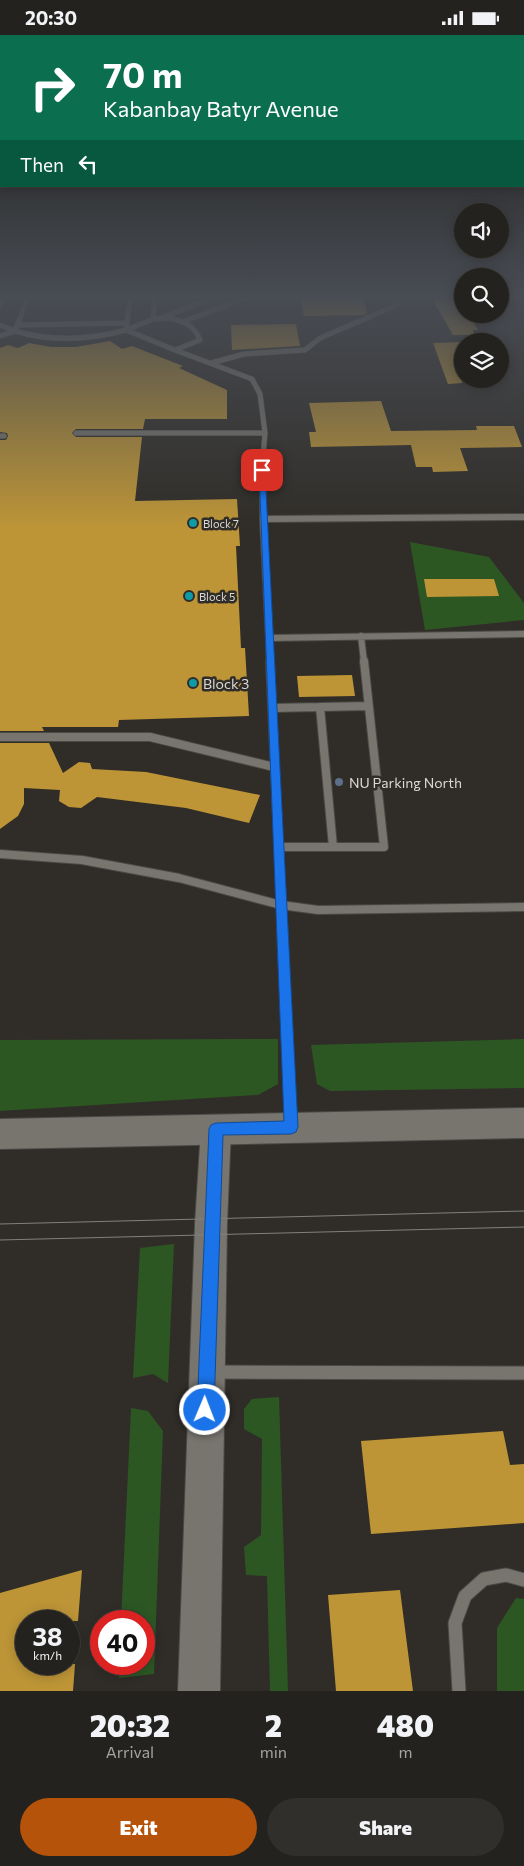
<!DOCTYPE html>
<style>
body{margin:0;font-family:Commissioner,sans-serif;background:#302f2b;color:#f1f3f6;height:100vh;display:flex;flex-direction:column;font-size:19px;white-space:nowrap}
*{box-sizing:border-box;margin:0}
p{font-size:16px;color:#a3a4a4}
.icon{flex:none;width:28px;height:28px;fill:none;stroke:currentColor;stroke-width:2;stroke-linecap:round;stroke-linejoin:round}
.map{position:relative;height:1656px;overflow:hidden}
.details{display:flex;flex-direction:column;background:#24221e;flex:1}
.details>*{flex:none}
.guide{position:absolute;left:0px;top:0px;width:525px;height:152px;box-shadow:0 2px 12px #0003,0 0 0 1px #413f3c;background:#0b6e4f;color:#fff;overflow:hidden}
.controls{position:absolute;left:454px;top:168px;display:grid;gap:10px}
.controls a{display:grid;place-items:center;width:55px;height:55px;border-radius:50%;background:#24221e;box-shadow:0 2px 12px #0003,0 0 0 1px #413f3c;font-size:25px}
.speed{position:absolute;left:15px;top:1575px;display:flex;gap:10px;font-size:25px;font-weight:700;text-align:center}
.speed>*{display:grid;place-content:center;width:65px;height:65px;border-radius:50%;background:#24221e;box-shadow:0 2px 12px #0003,0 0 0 1px #413f3c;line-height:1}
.speed small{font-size:12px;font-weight:400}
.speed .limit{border:8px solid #d22;background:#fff;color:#111}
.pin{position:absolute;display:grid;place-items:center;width:42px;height:42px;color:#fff;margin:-21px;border-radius:10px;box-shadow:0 2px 8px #0006}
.me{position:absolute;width:55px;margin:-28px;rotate:1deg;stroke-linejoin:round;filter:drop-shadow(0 0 4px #0008)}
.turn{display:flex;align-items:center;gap:18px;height:105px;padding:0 20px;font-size:22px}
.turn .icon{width:65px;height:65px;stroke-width:2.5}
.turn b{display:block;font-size:35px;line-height:42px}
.then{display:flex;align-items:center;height:48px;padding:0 20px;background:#0003;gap:10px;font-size:19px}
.eta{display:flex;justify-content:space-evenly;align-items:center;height:85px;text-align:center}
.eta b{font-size:30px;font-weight:800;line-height:35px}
.primary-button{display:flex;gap:10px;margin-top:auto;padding:10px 20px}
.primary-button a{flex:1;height:58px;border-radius:30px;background:#b45309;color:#fff;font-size:20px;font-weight:800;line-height:58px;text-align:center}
.primary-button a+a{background:#302f2b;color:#f1f3f6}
.status{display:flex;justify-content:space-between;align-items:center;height:35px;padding:0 25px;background:#24221e;direction:ltr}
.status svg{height:14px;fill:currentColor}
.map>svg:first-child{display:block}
.green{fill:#2c5723}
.building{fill:#bd9537}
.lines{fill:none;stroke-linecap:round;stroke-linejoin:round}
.service-far4-casing{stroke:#4a4944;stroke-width:6}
.service-far3-casing{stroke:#4a4944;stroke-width:8}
.service-far2-casing{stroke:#4a4944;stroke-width:10}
.service-far1-casing{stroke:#4a4944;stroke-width:12}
.service-casing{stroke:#4a4944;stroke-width:15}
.tertiary-casing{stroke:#4a4944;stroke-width:2}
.secondary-casing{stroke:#4a4944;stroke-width:2}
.service-far4{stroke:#78756f;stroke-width:5}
.service-far3{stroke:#78756f;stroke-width:6}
.service-far2{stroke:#78756f;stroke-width:8}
.service-far1{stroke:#78756f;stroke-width:11}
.service{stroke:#78756f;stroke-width:13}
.tertiary{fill:#78756f;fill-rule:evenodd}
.secondary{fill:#78756f;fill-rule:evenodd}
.tram{stroke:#82807b;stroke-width:1}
.route{fill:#1a73e8;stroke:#114b97}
.culture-dot{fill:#0f9aa8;stroke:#302d28;stroke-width:2}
.service-dot{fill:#5c6f8a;stroke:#302d28;stroke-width:2}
.labels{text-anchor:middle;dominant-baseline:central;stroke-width:5;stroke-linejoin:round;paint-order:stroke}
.far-poi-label{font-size:11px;fill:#dad9d5;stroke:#302d28;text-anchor:start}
.poi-label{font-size:14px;fill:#dad9d5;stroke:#302d28;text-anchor:start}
</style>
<div class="status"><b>20:30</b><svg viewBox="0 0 49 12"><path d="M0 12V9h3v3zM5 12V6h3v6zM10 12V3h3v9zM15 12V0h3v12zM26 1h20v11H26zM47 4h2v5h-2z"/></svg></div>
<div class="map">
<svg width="524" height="1656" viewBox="0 0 524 1656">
<rect width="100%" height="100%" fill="#302d28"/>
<path class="green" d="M410,507L489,522L524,568V585L425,595Z
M278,1004V1049L258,1060L0,1076V1005Z
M524,1004V1053L330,1056L317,1049L311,1010Z
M174,1209L168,1348L153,1339L133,1343L140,1213Z
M279,1362L288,1656H270L267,1541L246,1540L244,1512L261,1500L262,1404L244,1394V1374L252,1364Z
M131,1373L148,1376L163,1396L154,1639L119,1643V1629H144V1586H121Z
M516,1563L524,1564V1656H497V1593Z"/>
<path class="building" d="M300,262H363L367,278L363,280L304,281Z
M431,262H454L462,279H468L478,295H473L475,300H453Z
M296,289L300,311L232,315L231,290Z
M110,306L122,314L132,311L183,331L179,333L227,355V384H145L143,394H76L72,398L76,402H142L135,466L237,464L240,511H236L241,613H245L249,681L119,685L118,692H42L44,696H0V405H6L8,401L7,398L0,397V313L8,310L18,313L29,308L51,312H76Z
M462,307V348L448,349L433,308Z
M381,366L391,396L477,395L476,391H514L522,412L460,413L468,436L433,437L432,432H416L411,410L311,412L309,397H316L309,368Z
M424,544H494L499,561L427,562Z
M352,640L355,661L299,662L297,641Z
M0,708H49L63,738L79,727L90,728L92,734L146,737L260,760L249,788L186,773L97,762L81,773L69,772L59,766L60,755L24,753V769L18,781L0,794Z
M503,1396L510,1430L524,1429V1488L371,1499L361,1406Z
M82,1535L78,1586H26V1629H75L73,1656H0V1558Z
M400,1555L413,1656H336L328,1560Z"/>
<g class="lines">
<g class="service-far4-casing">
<path id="service-far4" d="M28,262L15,296C52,307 89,305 126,295L130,262
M0,271L5,262
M164,282L214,262
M169,283C184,286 194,290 200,305L175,315L126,295L153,284Z
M153,284L155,262
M185,286L249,262
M0,290L15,296L0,301
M18,290L127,288
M175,315L252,344L260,359L265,398
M211,328L244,319L305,315L320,303L397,270
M76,398H265L263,422
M0,401H4"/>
</g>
<g class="service-far3-casing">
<path id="service-far3" d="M263,421V484L270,627
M263,484L524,482
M361,601L364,627
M269,603L524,599"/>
</g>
<g class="service-far2-casing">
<path id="service-far2" d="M270,626L282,889
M320,672L333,812
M272,673L368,671
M0,702H150L274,732
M278,812H384L364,626
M0,819L82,825L179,843L281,870L318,875L524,872"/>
</g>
<g class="service-far1-casing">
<path id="service-far1" d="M282,888L291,1088"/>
</g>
<g class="service-casing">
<path id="service" d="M214,1337L524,1338
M459,1656L455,1588L465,1561L484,1544L506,1540L524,1545"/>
</g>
<g class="tertiary-casing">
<path id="tertiary" d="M216,1081L226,1084L231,1094L227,1189L220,1656H178L195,1189L201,1094L206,1084Z"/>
</g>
<g class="secondary-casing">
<path id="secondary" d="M524,1073V1103L0,1114V1084Z"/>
</g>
<use href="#service-far4" class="service-far4"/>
<use href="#service-far3" class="service-far3"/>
<use href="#service-far2" class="service-far2"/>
<use href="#service-far1" class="service-far1"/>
<use href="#service" class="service"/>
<use href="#tertiary" class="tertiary"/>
<use href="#secondary" class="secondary"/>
<path class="tram" d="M0,1189L524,1176
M0,1205L524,1192"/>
</g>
<linearGradient id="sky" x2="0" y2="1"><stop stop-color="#1a1916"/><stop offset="0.53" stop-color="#484c53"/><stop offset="1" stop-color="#484c53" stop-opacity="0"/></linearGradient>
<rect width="524" height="493" fill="url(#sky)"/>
<path class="route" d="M259,433L265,435L298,1092L296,1097L291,1099L223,1100L214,1375L211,1381L205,1384L199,1381L197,1375L209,1094L211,1090L216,1088L284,1086Z"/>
<g class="culture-dot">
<circle cx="193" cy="488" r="5"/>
<circle cx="189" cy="561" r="5"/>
<circle cx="193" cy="648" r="5"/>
</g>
<circle class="service-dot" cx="339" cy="747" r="5"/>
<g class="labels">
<g class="far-poi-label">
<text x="203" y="488">Block 7</text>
<text x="199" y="561">Block 5</text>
</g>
<g class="poi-label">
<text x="203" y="648">Block 3</text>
<text x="349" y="747">NU Parking North</text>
</g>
</g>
</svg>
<div class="controls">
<a><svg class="icon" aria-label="sound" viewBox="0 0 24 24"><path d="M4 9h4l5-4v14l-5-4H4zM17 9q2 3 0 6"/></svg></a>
<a><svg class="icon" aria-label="search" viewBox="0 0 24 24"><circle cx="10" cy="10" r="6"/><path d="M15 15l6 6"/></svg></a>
<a><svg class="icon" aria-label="layers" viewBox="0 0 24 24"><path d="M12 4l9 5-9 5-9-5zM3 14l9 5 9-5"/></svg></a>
</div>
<div class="speed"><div>38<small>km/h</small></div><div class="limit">40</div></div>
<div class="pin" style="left:262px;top:435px;background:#d93025"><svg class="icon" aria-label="arrive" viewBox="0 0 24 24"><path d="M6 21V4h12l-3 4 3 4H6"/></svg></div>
<svg class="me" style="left:205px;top:1375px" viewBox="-20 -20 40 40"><circle r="17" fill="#1a73e8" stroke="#fff" stroke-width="3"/><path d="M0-11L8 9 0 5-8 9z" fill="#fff"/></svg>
<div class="guide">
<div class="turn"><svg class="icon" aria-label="right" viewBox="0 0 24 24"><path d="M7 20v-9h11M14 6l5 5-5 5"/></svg><div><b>70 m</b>Kabanbay Batyr Avenue</div></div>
<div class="then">Then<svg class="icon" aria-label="left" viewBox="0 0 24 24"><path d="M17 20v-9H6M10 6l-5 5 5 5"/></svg></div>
</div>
</div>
<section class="details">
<div class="eta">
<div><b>20:32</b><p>Arrival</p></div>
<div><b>2</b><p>min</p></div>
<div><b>480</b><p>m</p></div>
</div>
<div class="primary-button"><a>Exit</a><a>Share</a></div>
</section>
